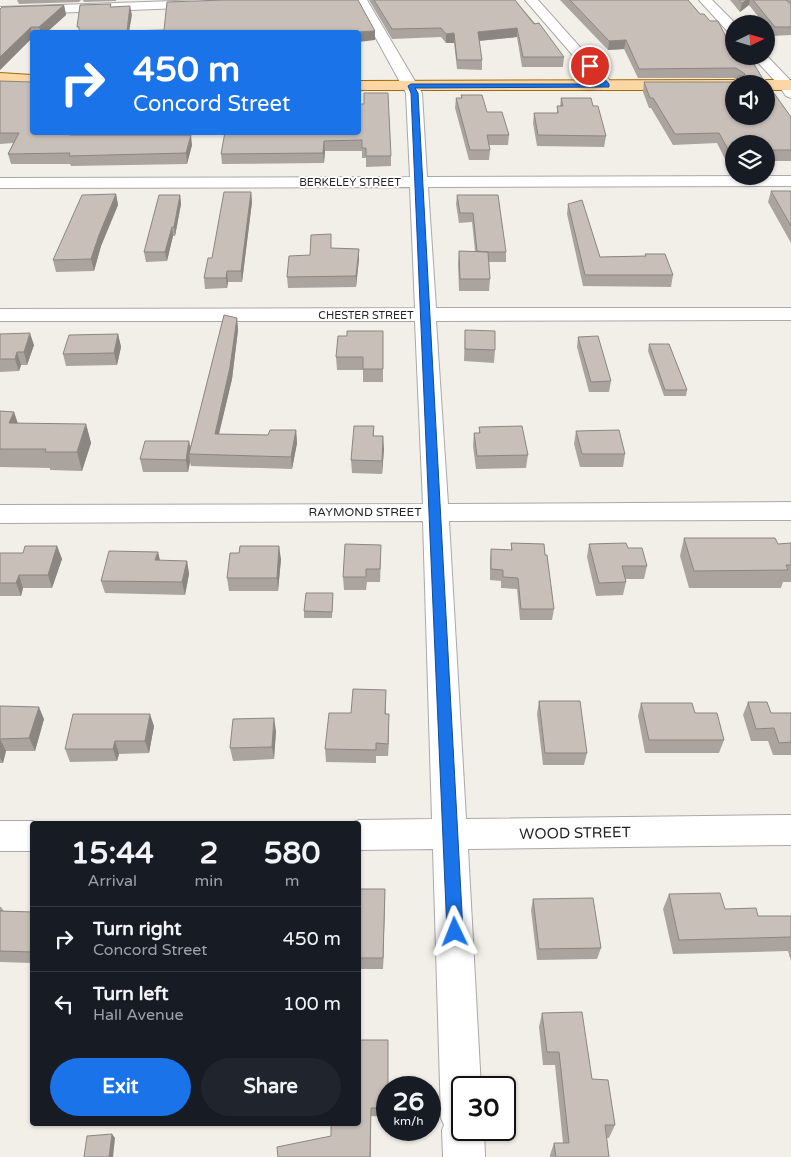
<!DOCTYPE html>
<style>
body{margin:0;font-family:"Varela Round",sans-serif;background:#20242c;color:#f1f3f6;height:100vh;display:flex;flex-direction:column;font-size:19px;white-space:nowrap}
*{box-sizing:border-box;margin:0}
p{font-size:16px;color:#9ea1a6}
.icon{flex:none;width:28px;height:28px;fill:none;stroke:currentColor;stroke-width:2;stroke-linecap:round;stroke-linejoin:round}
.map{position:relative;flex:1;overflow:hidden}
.sheet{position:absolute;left:30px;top:821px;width:331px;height:305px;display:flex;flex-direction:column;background:#171b24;border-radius:5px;box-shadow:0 1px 4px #0004}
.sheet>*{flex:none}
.guide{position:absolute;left:30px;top:30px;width:331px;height:105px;border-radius:5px;box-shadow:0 1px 4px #0004;background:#1a73e8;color:#fff;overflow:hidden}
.needle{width:32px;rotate:85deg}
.fabs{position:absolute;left:725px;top:15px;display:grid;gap:10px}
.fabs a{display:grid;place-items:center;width:50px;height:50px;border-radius:50%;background:#171b24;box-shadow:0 1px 4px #0004;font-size:25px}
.speed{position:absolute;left:376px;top:1076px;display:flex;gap:10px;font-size:25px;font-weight:700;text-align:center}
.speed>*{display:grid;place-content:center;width:65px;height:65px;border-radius:50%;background:#171b24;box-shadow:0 1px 4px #0004;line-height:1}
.speed small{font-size:12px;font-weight:400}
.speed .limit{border:2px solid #111;border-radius:8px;background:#fff;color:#111}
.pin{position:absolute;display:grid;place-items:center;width:42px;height:42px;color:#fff;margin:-21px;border:2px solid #fff;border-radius:50%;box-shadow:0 1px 5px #0007}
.me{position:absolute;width:55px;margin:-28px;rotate:358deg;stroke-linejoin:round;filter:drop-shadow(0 0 4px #0008)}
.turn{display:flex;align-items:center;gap:18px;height:105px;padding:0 20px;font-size:22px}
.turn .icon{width:65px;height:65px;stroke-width:2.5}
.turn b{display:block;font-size:35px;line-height:42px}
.eta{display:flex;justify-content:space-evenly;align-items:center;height:85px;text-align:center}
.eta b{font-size:30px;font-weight:700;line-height:35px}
.primary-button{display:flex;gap:10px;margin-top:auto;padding:10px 20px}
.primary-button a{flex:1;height:58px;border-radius:30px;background:#1a73e8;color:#fff;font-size:20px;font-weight:700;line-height:58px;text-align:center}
.primary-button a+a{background:#20242c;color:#f1f3f6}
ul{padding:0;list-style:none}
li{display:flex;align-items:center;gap:15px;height:65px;padding:0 20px;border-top:1px solid #363941}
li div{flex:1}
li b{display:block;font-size:19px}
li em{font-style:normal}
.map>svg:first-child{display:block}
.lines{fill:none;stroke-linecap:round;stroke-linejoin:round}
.minor-casing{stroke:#a9a9a9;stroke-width:2}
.major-casing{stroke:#a06b00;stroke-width:2}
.minor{fill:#fff;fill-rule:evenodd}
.major{fill:#fcd6a4;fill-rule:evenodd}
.wall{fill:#aba49e}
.shaded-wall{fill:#8b8681}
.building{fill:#c7bfb8;stroke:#8b8681}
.route{fill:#1a73e8;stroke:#114b97}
.labels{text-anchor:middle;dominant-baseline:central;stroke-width:4;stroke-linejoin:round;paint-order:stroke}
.far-street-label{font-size:11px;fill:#222;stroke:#fff}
.street-label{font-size:12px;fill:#222;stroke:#fff}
.near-street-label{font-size:15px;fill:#222;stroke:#fff}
</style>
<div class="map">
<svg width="791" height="1157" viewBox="0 0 791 1157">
<rect width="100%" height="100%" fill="#f2efe9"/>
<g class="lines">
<g class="minor-casing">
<path id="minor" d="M203,0L208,1L210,4L208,7L0,15V7Z
M355,0H367L422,93L427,177L791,176V186L428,187L436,308H791V320L436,321L448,504L791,502V520L449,521L466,819L791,815V845L468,849L481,1088H462V1130H484L485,1157H443L442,1130L444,1125L441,1118L433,849L359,850V824H349L359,820L432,819L423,521L0,523V505L423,504L415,321H0V309L415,308L410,187L0,188V178L410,177L406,93Z
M525,0H538L612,83L615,86L612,89H602Z
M699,0H712L736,24H734V34L729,33Z
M766,55L791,81V98L786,96L776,82L752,56Z
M0,821H32L40,824H32V851H0Z"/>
</g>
<g class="major-casing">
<path id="major" d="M0,73L32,75V83L0,81Z
M734,80L741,84H734V90H359V81Z
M766,80H791V90H766V84H759Z"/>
</g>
<use href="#minor" class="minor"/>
<use href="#major" class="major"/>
</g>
<path class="wall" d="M17,0H81L79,2L19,4Z
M83,0H116V1L84,2Z
M369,0H515L564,57L563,67H522L517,37L479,41L482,60V70L457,69L454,43H446L441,37L392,39Z
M560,0H688L700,14L768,89L791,117V161H766V144H734V161H726L717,143L673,145L651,108H649L643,92L644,82H736L737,80L734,78H638L624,49L608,50Z
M730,0H791V35L773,36L766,27V24H764L749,5L740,12Z
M64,5L66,15L47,32H32V38L0,70V9Z
M0,81L32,132H75L74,135L192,145L187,164L71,166L70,164H11L8,154L13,143L0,144Z
M461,95L487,112L509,135L508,145H489L490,150L489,160H469L455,108L456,98H461Z
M561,98L593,106L606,136L604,147L537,146L533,123L534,113H557V106H560Z
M359,132L391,156V166L366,167V158H362V151H325L324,163L222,164L221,154Z
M771,191H791V243L768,202Z
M251,192L252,202L242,282H228L227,288L205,289L204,278L212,258Z
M116,194L118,205L101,246L94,271L56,272L53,260Z
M180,195L181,204L175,236H173L167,261L146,262L144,252Z
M457,195L506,252V262H489L490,279L489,291H459L458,263L459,251H475L472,222L459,223L456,204Z
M568,204L600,257L645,256V254L673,275L671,287L583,286L567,214Z
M332,248L359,249V259L356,287L288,288L287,277L310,255Z
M237,318L238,330L232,379L219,434L268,435L296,430L297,443L292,469L191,466L190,462L188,472H143L140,459L190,447Z
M465,330L495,350L494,363L464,361Z
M383,331V382H363V370H337L336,357L347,336Z
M0,334L34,345L27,365H21L19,371L0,372Z
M118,334L121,347L117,365L66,366L63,354Z
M578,337L611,381L609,392H589L577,347Z
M649,344L687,390L686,396H664L648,351Z
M0,411L14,412L18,424H86L91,443L82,471L50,470V468L0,467Z
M374,426V436L384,449L382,474L352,473L351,460Z
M479,427L528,455L526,468L476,469L473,446L474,433H479Z
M576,431L625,454L623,467H580L574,444Z
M684,538L778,544L791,543V582H783L781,588H689L680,556Z
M511,543L545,555L554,609L552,620H520L517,589L501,588V581L490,580V560L491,549L511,550Z
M589,544L628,548L647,566L644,579H625L626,582L623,595L596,596L587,557Z
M57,546L62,559L52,588H23L21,596H0V553H23Z
M158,552L160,561H187L189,574L185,595L105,593L101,581Z
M381,558L380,582H367L366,590H344L343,577Z
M281,559L278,591H229L227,578Z
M333,600L332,618H304V611Z
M539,701L587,753L584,765H543L537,714Z
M386,702V714L389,726L388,756H376V763L326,762L325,749L351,713Z
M748,702L771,713H791V755H773L768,741H751L743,715Z
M641,703L695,713L724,740L719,753H645L638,716Z
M0,706L44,719L35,751H6L3,763H0Z
M154,726L149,753L119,754L117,761L70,762L65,749Z
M276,731L274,759L233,761L230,748Z
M359,889H385L383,969H359Z
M669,894L725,909L758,916H791V961L788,951L673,954L663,909Z
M533,899L601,948L597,959L537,960L531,910Z
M0,907H1L4,911L32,912V963L0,962Z
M542,1013L592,1079L615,1125L609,1138H606L609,1157H550V1155L554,1143H563L555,1065H543L539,1027Z
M359,1040L388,1088V1117L371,1116V1157H278L331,1136Z"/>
<path class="shaded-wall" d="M747,0H750L749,5L740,12L742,3Z
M64,5L66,15L47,32H41L39,27Z
M130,6L132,15L129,32L127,31Z
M31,27L32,38L0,70V57Z
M517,28V37L477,41L478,32Z
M375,31V40L359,42V32Z
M454,33V43H446V34Z
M626,40L624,49L608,50L609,41Z
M69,132H75L71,145L69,135Z
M191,135L192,145L187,164L186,153Z
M324,141L325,151L324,163L323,153Z
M251,192L252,202L242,282L241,271Z
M116,194L118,205L101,246L94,271L91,259L99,235Z
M180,195L181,204L175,236L174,227Z
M172,227L173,236L167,261L165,252Z
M359,249V259L356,287V276Z
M227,271L228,282L227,288L226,278Z
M237,318L238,330L232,379L216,446L215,434Z
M30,333L34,345L27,365L24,352Z
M118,334L121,347L117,365L114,353Z
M17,352L21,365L19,371L15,359Z
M14,412L20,430L9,423Z
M86,424L91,443L82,471L77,452Z
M296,430L297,443L292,469L291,457Z
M383,436L384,449L382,474V461Z
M189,441L192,454H189L190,462L188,472L186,460Z
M57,546L62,559L52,588L48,575Z
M279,546L281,559L278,591L277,578Z
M158,552L161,565L155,560Z
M187,561L189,574L185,595L182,582Z
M19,575L23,588L21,596L16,583Z
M39,707L44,719L35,751L29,738Z
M150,714L154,726L149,753L145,741Z
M389,714V726L388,756V744Z
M274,718L276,731L274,759L272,747Z
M0,739L6,751L3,763L0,758Z
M115,741L119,754L117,761L113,749Z
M385,889V900L383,969V958Z
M112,1134L115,1138L113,1157H109Z"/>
<path class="building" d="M225,0H358L375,31L356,32H79V27H77L80,5L111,4L110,7L130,6L127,31L164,30L167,2Z
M374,0H515L534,24L539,23L564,57H523L517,28L478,32L482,60H457L454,33L446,34L441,28L392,29Z
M570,0H688L700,14H704L710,21H718L732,49H734V56H749L766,84H734V116H766V85L768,89H771L791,117V150H766V144H734V151H729L719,133L675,134L653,98H650L644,82H736L738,76H743L745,74L736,68L639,69L626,40L609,41Z
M739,0H747L742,3Z
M753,0H786L791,4V27H775Z
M64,5L39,27H31L0,57V9L2,7Z
M0,81L32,82V132H69V135H191L186,153L69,156L70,153L8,154L19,133H0Z
M364,93H388L391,156H366V148H362V140L324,141L323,153L221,154L225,132H359V104H364Z
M461,95H482L487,112H502L509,135H487L490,150H470L456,98H462Z
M561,98H591L593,106H598L606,136L538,135L534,113H558L557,106H563Z
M771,191H791V226Z
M224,192H251L241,271H227L226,278H204L208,258H212Z
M116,194L99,235L91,259L53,260L82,195Z
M159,195H180L174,227H172L165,252H144Z
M457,195H498L506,252H488L477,251L473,213H460Z
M582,200L600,257L646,256L645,254H665L673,275H585L568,204Z
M331,234V248L359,249L356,276L287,277L289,256L310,255L311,235Z
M459,251L488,252L490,279H460Z
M224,315L237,318L230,367L215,434L268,435L270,430H296L291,457L189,454Z
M465,330L495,331V350L465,349Z
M347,331H383V369H363V357H336L338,336H347Z
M30,333L24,352H17L15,359H0V334Z
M118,334L114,353L63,354L69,335Z
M598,336L611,381L591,382L578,337Z
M649,344H669L687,390H665Z
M0,411L14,412L9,423L86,424L77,452H45L46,449H0Z
M354,426H374L373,436H383L382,461L351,460Z
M522,426L528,455L477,456L474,433H480L479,427Z
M619,430L625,454H582L576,431Z
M145,441H189L186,460L140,459Z
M684,538H775L778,544L791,543V565H786L788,570L694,571Z
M511,543L544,544L545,555H547L554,609H521L518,578L503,577V570L491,569V549L512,550Z
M626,543L628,548H642L647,566H622L626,582L599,583L589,544Z
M345,544L381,545L380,569H366V577H343Z
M25,546H57L48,575H19L16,583H0V553H23Z
M240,546H279L277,578H227L230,553H239Z
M109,551L158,552L155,560L187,561L182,582L101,581Z
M306,593H333L332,612L304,611Z
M353,689L386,690L385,714H389L388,744L376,743V750L325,749L329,713H351Z
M539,701H580L587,753H545Z
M748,702H767L771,713H791V742L779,743L774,728L756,729Z
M641,703H692L695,713H717L724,740H649Z
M0,706L39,707L29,738L0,739Z
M73,714H150L145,741H115L113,749H65Z
M274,718L272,747L230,748L233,719Z
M359,889H385L383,958H359Z
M720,893L725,909L756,908L758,916H791V937L679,940L669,894Z
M593,898L601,948L539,949L533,899Z
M0,911L32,912V952L0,951Z
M582,1012L592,1079L608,1080L615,1125H605L609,1157H556L554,1143H569L559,1052H547L542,1013Z
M359,1040H388V1108H371L370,1157H278L277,1147L331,1136V1124H359Z
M112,1134L109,1157H84L87,1136Z"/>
<path class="route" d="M587,65H592L609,84V87L415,88L418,93L463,932L460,937L455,939L450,937L447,932L411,93L408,86L411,84H602L587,67Z"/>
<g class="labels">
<g class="far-street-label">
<text x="350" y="182">BERKELEY STREET</text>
<text x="366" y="315">CHESTER STREET</text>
</g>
<g class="street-label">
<text x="365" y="512">RAYMOND STREET</text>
</g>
<g class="near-street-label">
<text transform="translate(575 833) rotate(-1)">WOOD STREET</text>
</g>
</g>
</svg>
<div class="fabs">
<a><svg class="needle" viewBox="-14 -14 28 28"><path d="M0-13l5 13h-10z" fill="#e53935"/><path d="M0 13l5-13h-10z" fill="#9ea1a6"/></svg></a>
<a><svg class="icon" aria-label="sound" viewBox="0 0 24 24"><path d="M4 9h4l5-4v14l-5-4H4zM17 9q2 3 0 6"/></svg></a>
<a><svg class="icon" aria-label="layers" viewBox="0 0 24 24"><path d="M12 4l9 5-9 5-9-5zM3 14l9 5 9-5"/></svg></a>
</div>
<div class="speed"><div>26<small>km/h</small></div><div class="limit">30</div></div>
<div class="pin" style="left:590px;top:66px;background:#d93025"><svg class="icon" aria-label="arrive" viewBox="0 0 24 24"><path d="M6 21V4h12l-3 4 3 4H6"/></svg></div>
<svg class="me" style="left:455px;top:932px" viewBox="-20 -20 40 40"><path d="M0-17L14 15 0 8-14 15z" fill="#1a73e8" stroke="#fff" stroke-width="4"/></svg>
<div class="guide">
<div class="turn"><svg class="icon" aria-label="right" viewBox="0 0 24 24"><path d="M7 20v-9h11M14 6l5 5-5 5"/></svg><div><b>450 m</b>Concord Street</div></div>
</div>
<section class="sheet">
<div class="eta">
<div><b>15:44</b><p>Arrival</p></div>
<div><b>2</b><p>min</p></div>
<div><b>580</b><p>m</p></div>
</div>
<ul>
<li><svg class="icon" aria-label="right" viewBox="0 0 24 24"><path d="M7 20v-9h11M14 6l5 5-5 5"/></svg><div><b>Turn right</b><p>Concord Street</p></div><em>450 m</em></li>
<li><svg class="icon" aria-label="left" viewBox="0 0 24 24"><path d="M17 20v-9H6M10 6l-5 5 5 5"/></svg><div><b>Turn left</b><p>Hall Avenue</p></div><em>100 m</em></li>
</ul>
<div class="primary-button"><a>Exit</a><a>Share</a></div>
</section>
</div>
